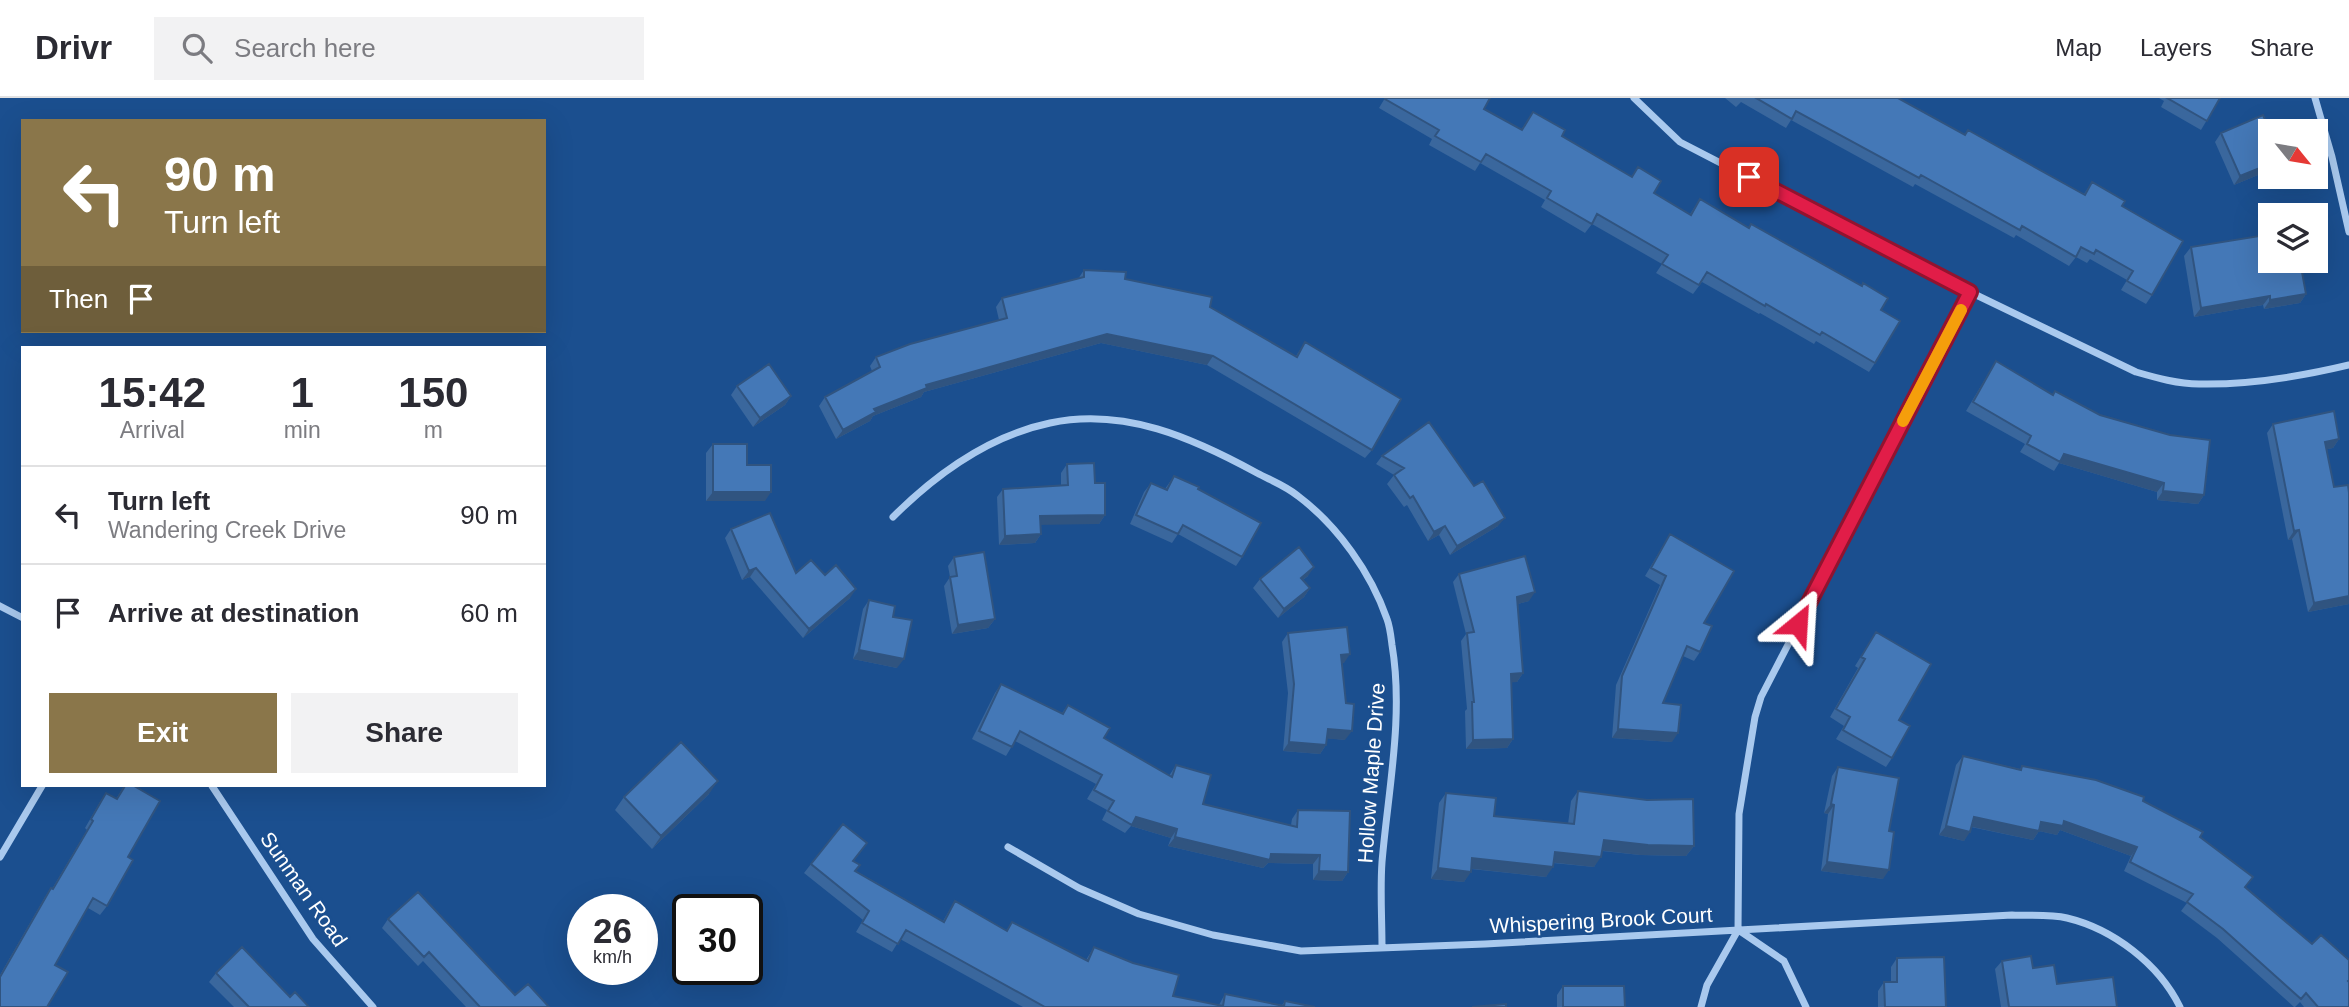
<!DOCTYPE html>
<style>
body{margin:0;font-family:Helvetica,sans-serif;background:#f2f2f3;color:#2b2b33;height:100vh;display:flex;flex-direction:column;font-size:26px;white-space:nowrap}
*{box-sizing:border-box;margin:0}
p{font-size:23px;color:#7c7c81}
.icon{flex:none;width:38px;height:38px;fill:none;stroke:currentColor;stroke-width:2;stroke-linecap:round;stroke-linejoin:round}
.map{position:relative;flex:1;overflow:hidden}
.drawer{position:absolute;left:21px;top:248px;width:525px;height:441px;display:flex;flex-direction:column;background:#fff;border-radius:0px;box-shadow:0 7px 28px #0002}
.drawer>*{flex:none}
.guide{position:absolute;left:21px;top:21px;width:525px;height:214px;border-radius:0px;box-shadow:0 7px 28px #0002;background:#8a764a;color:#fff;overflow:hidden}
.needle{width:46px;rotate:120deg}
.buttons{position:absolute;left:2258px;top:21px;display:grid;gap:14px}
.buttons a{display:grid;place-items:center;width:70px;height:70px;border-radius:0px;background:#fff;box-shadow:0 7px 28px #0002;font-size:35px}
.speed{position:absolute;left:567px;top:796px;display:flex;gap:14px;font-size:35px;font-weight:700;text-align:center}
.speed>*{display:grid;place-content:center;width:91px;height:91px;border-radius:50%;background:#fff;box-shadow:0 7px 28px #0002;line-height:1}
.speed small{font-size:18px;font-weight:400}
.speed .limit{border:4px solid #111;border-radius:10px;background:#fff;color:#111}
.pin{position:absolute;display:grid;place-items:center;width:60px;height:60px;color:#fff;margin:-30px;border-radius:14px;box-shadow:0 4px 10px #0006}
.me{position:absolute;width:77px;margin:-38px;rotate:27deg;stroke-linejoin:round;filter:drop-shadow(0 0 5px #0008)}
.turn{display:flex;align-items:center;gap:24px;height:147px;padding:0 28px;font-size:32px}
.turn .icon{width:91px;height:91px;stroke-width:2.5}
.turn b{display:block;font-size:49px;line-height:60px}
.then{display:flex;align-items:center;height:66px;padding:0 28px;background:#0003;gap:14px;font-size:26px}
.eta{display:flex;justify-content:space-evenly;align-items:center;height:119px;text-align:center}
.eta b{font-size:42px;font-weight:800;line-height:49px}
.action{display:flex;gap:14px;margin-top:auto;padding:14px 28px}
.action a{flex:1;height:80px;border-radius:0px;background:#8a764a;color:#fff;font-size:28px;font-weight:800;line-height:80px;text-align:center}
.action a+a{background:#f2f2f3;color:#2b2b33}
ul{padding:0;list-style:none}
li{display:flex;align-items:center;gap:21px;height:98px;padding:0 28px;border-top:2px solid #e1e1e2}
li div{flex:1}
li b{display:block;font-size:26px}
li em{font-style:normal}
header{display:flex;align-items:center;gap:42px;box-sizing:border-box;height:98px;padding:0 35px;background:#fff;border-bottom:2px solid #e1e1e2}
header strong{font-size:33px}
nav{display:flex;gap:38px;margin-inline-start:auto;font-size:24px}
.search{width:490px;height:63px;background:#f2f2f3;display:flex;align-items:center;gap:18px;box-sizing:border-box;padding:0 24px;border-radius:0px;color:#7c7c81;font-size:26px}
.map>svg:first-child{display:block}
.lines{fill:none;stroke-linecap:round;stroke-linejoin:round}
.street{stroke:#a9c9ee;stroke-width:7}
.wall{fill:#3a679d}
.shaded-wall{fill:#305480}
.building{fill:#4478b7;stroke:#305480;stroke-width:2}
.route-casing{stroke:#92132f;stroke-width:18}
.route{stroke:#e11d48;stroke-width:12}
.slow{stroke:#f59e0b;stroke-width:12}
.labels{text-anchor:middle;dominant-baseline:central;stroke-width:5;stroke-linejoin:round;paint-order:stroke}
.street-label{font-size:21px;fill:#fff;stroke:#1b4f8f}
</style>
<header>
<strong>Drivr</strong>
<div class="search"><svg class="icon" aria-label="search" viewBox="0 0 24 24"><circle cx="10" cy="10" r="6"/><path d="M15 15l6 6"/></svg>Search here</div>
<nav><a>Map</a><a>Layers</a><a>Share</a></nav>
</header>
<div class="map">
<svg width="2349" height="909" viewBox="0 0 2349 909">
<rect width="100%" height="100%" fill="#1b4f8f"/>
<g class="lines">
<path class="street" d="M1634,0L1680,44L1970,194L2136,274C2157,280 2178,286 2199,286C2247,287 2303,278 2349,267
M2315,0L2332,59L2349,134
M893,419C937,375 988,338 1050,325C1124,309 1193,340 1257,375C1270,382 1286,388 1298,398C1338,428 1371,475 1387,521C1390,529 1391,539 1392,547C1404,618 1388,693 1382,764C1380,792 1382,821 1382,849
M0,508L23,520
M212,688L313,841L373,909
M1008,749L1079,790L1139,816L1213,837L1301,853L1485,846L2012,817C2029,818 2050,816 2067,820C2113,831 2159,866 2180,909
M0,759L42,688
M1740,833L1784,863L1806,909
M1701,909L1707,887L1738,832L1739,716L1755,619L1761,599L1970,194"/>
</g>
<path class="wall" d="M1385,0H1490L1484,11L1521,32L1533,14L1562,38L1631,79L1638,69L1654,95L1690,116L1700,101L1881,212L1875,265L1869,274L1816,243L1814,246L1760,215L1759,216L1702,184L1693,196L1656,175L1662,166L1592,126L1585,135L1541,109L1545,102L1480,65L1475,73L1429,47L1432,41L1379,10Z
M1725,0H1898L1964,37L2084,96L2092,84L2122,108L2152,197L2146,206L2121,192L2127,182L2090,161L2087,165L2076,159L2069,168L2016,137L2014,140L1915,86L1913,89L1791,22L1786,30L1741,4L1736,9Z
M2159,0H2220L2201,32L2161,9L2164,3Z
M2270,33V72L2234,87L2215,44L2221,35Z
M2260,136L2306,196L2300,205L2264,211L2263,207L2194,219L2184,158L2191,149L2258,138Z
M1084,172L1125,181L1210,209L1296,258L1305,244L1372,352L1365,360L1207,267L1101,245L924,294L921,299L873,318L870,323L836,341L819,308L825,299L872,273L870,268L876,259L999,222L996,209L1002,200L1078,181Z
M1996,263L2204,397L2198,406L2157,402V394L2059,365L2054,373L2020,354L2025,346L1966,313Z
M737,288L791,298L785,307L753,329L731,297Z
M1429,324L1498,428L1450,457L1439,437L1428,443L1407,407L1404,409L1387,386L1394,377L1376,366L1382,358Z
M2273,326L2339,341L2333,350L2327,351L2334,389L2349,395V506L2308,514L2292,441L2288,442L2267,335Z
M713,346L747,367L765,403H706V355Z
M1067,366L1095,385L1105,417L1099,426H1041V436L1035,445L999,447L997,399L1003,391L1061,387V375Z
M1174,378L1198,391L1242,459L1236,468L1178,436L1172,445L1130,426L1144,394L1151,385L1165,391Z
M731,431L796,475L825,477L850,500L803,540L750,479L742,482L725,440Z
M1670,436L1704,525L1700,554L1694,563L1683,558L1663,605L1672,644L1612,640L1616,587L1660,487L1645,478Z
M954,459L995,521L988,530L952,536L944,488L950,479L948,468Z
M1459,476L1529,503L1518,506L1523,575L1517,584H1511L1513,641L1507,650L1466,651L1465,613L1467,611L1461,543L1466,536L1453,484Z
M1308,478L1303,482L1310,490L1304,499L1278,520L1253,490L1260,481Z
M869,502L893,519L897,570L853,561L863,511Z
M1876,534L1899,622L1892,660L1886,669L1836,641L1844,628L1830,619L1858,570L1855,568Z
M1288,535L1344,565H1342L1345,642L1327,640L1326,647L1320,656L1283,653L1288,595L1282,544Z
M1001,586L1062,615L1068,607L1104,640L1169,678L1176,667L1203,706L1291,727L1292,721L1298,712L1348,774L1342,783L1313,782V766L1268,765L1263,770L1168,748L1171,740L1131,728L1125,735L1102,722L1107,712L1087,701L1096,686L1015,643L1006,658L972,641L995,595Z
M1963,658L2020,671L2022,668L2143,703L2200,739L2246,789L2349,909H2304L2300,904L2295,909H2294L2217,840L2181,813L2187,805L2124,773L2131,758L2060,732L2057,737L2039,733L2033,742L1971,729L1964,743L1939,737L1956,667Z
M1838,669L1889,733L1883,781L1821,773L1828,716L1824,715L1832,678Z
M124,688L128,759L107,808L100,817L88,810L0,909V877L45,799L51,790L52,791L87,732L85,730L100,704L106,695L116,701Z
M1578,693L1694,748L1686,758L1640,757L1602,753L1594,769L1553,765L1546,779L1471,771L1464,784L1431,781L1439,705L1446,695L1494,718L1568,726L1571,703Z
M709,696L652,751L615,712L624,699Z
M854,763L856,773L943,823L955,803L1006,833L1012,824L1086,862L1094,849L1173,898L1219,907L1225,896L1282,907L1285,903L1315,909H1023L900,841L892,854L856,834L863,822L804,775L811,766Z
M388,821L515,897L549,909H466L423,863L418,868L382,830Z
M1897,860L1946,909H1878V893L1884,884H1891V869Z
M2002,863L2033,870L2057,886L2117,909H2001L1995,871Z
M216,875L290,899L309,909H234L209,884Z
M1563,888L1625,909H1557V897Z"/>
<path class="shaded-wall" d="M2270,66V72L2234,87L2240,78Z
M2306,196L2300,205L2264,211L2270,202Z
M2270,198L2263,207L2194,219L2201,210Z
M1107,236L1213,258L1207,267L1101,245L924,294L921,299L873,318L870,323L836,341L843,332L874,311L926,287Z
M791,298L785,307L753,329L760,320Z
M2339,341L2333,350L2319,353L2325,344Z
M2064,356L2164,385L2157,394L2059,365Z
M2163,393L2204,397L2198,406L2157,402Z
M713,394H771L765,403H706Z
M1105,417L1099,426L1034,427L1040,418Z
M1505,420L1498,428L1450,457L1457,448Z
M1445,428L1439,437L1428,443L1434,434Z
M2299,432L2292,441L2288,442L2294,433Z
M1041,436L1035,445L999,447L1005,438Z
M1314,469L1308,478L1295,488L1301,480Z
M756,470L750,479L742,482L749,473Z
M1310,490L1304,499L1278,520L1284,511Z
M856,491L850,500L803,540L809,531Z
M1535,494L1529,503L1511,508L1517,499Z
M2349,498V506L2308,514L2314,505Z
M995,521L988,530L952,536L958,527Z
M859,552L904,561L897,570L853,561Z
M1350,556L1344,565L1335,566L1341,557Z
M1523,575L1517,584L1505,585L1511,576Z
M1328,631L1352,633L1345,642L1321,640Z
M1618,631L1678,635L1672,644L1612,640Z
M1513,641L1507,650L1466,651L1473,642Z
M1289,644L1326,647L1320,656L1283,653Z
M718,683L709,696L652,751L661,738Z
M1831,706L1834,707L1828,716L1824,715Z
M1136,719L1177,731L1171,740L1131,728Z
M1974,719L2041,724L2064,723L2137,749L2131,758L2060,732L2057,737L2039,733L2033,742L1968,728Z
M1946,728L1970,734L1964,743L1939,737Z
M1175,739L1320,757L1313,766L1268,765L1263,770L1168,748Z
M1604,742L1694,748L1686,758L1640,757L1597,752Z
M1555,754L1601,759L1594,769L1548,764Z
M1472,760L1553,769L1546,779L1465,770Z
M1827,764L1889,772L1883,781L1821,773Z
M1438,770L1471,774L1464,784L1431,781Z
M1319,773L1348,774L1342,783L1313,782Z"/>
<path class="building" d="M1386,0H1490L1484,11L1522,32L1533,14L1565,32L1562,38L1632,79L1638,69L1661,83L1654,95L1691,117L1700,101L1749,130L1751,126L1862,188L1863,185L1888,200L1881,212L1900,223L1875,265L1822,234L1820,237L1766,206L1765,208L1707,174L1699,187L1662,166L1668,157L1597,116L1592,126L1547,100L1551,93L1486,56L1481,64L1435,38L1439,32L1385,1Z
M1756,0H1898L1965,37L1968,32L2085,97L2092,84L2125,103L2122,108L2183,143L2152,197L2127,183L2133,173L2096,152L2094,156L2081,149L2076,159L2022,128L2020,132L1921,77L1919,80L1796,13L1792,21Z
M2167,0H2220L2207,23Z
M2263,17L2270,33V66L2240,78L2221,35Z
M2270,134V163H2300L2306,196L2270,202V198L2201,210L2191,149L2260,138V136Z
M1084,172L1126,174L1125,181L1212,199L1210,209L1297,259L1305,244L1401,301L1372,352L1213,258L1107,236L926,287L927,290L874,311L876,314L843,332L825,299L880,269L876,259L910,246L1007,220L1002,200L1084,179Z
M1996,263L2053,297L2055,293L2100,317L2170,337L2210,342L2204,397L2163,393L2164,385L2064,356L2060,364L2027,346L2031,338L1973,304Z
M769,266L791,298L760,320L737,288Z
M2334,313L2339,341L2325,344L2334,389L2348,387L2349,395V498L2314,505L2299,432L2294,433L2273,326Z
M1429,324L1474,388L1483,383L1505,420L1457,448L1445,428L1434,434L1413,398L1410,400L1394,377L1404,370L1382,358Z
M713,346H747V367H771V394H713Z
M1094,365L1095,385H1105V417L1040,418L1041,436L1005,438L1003,391L1068,387L1067,366Z
M1174,378L1199,389L1198,391L1261,425L1242,459L1183,427L1178,436L1136,417L1151,385L1167,392Z
M770,415L796,475L811,462L825,477L836,467L856,491L809,531L756,470L749,473L731,431Z
M1670,436L1734,473L1704,525L1712,528L1700,554L1687,548L1663,605L1681,607L1678,635L1618,631L1622,578L1666,478L1651,470Z
M1299,449L1314,469L1301,480L1310,490L1284,511L1260,481Z
M984,454L995,521L958,527L950,479L957,478L954,459Z
M1525,458L1535,494L1517,499L1523,575L1511,576L1513,641L1473,642L1472,604H1474L1467,535L1474,534L1459,476Z
M869,502L895,508L893,519L912,522L904,561L859,552Z
M1347,529L1350,556L1341,557L1346,605L1354,606L1352,633L1328,631L1326,647L1289,644L1294,586L1288,535Z
M1876,534L1931,566L1899,622L1910,628L1892,660L1843,632L1850,619L1836,611L1865,561L1861,559Z
M1001,586L1063,616L1068,607L1110,630L1104,640L1172,679L1176,667L1211,677L1203,706L1297,729L1298,712L1350,713L1348,774L1319,773L1320,757L1271,756L1270,762L1175,739L1177,731L1136,719L1132,727L1108,713L1114,703L1094,692L1102,677L1020,633L1012,649L979,633Z
M681,644L718,683L661,738L624,699Z
M1963,658L2021,672L2022,668L2096,682L2144,699L2143,703L2203,734L2200,739L2253,779L2245,789L2312,846L2321,837L2349,862V882L2348,883L2349,884V909H2318L2306,895L2301,901L2223,831L2187,804L2193,796L2130,764L2137,749L2064,723L2063,728L2041,724L2039,733L1974,719L1970,734L1946,728Z
M1838,669L1899,680L1889,733L1894,734L1889,772L1827,764L1834,707L1831,706Z
M125,688H134L160,703L128,759L133,762L107,808L93,800L55,867L68,874L47,909H0V879L51,790L53,791L93,723L91,721L106,695L117,701Z
M1578,693L1647,702L1693,701L1694,748L1648,747L1604,742L1601,759L1555,754L1553,769L1472,760L1471,774L1438,770L1446,695L1496,700L1494,718L1574,726Z
M843,726L867,745L853,763L860,767L855,773L944,824L955,803L1007,833L1012,824L1088,863L1094,849L1133,865L1179,877L1173,898L1223,908L1225,896L1284,908L1285,903L1315,909H1045L906,832L898,846L862,825L869,813L811,766Z
M418,794L515,897L528,886L549,909H480L429,854L424,859L388,821Z
M242,849L290,899L295,894L309,909H249L216,875Z
M2031,858L2033,870L2054,867L2057,886L2113,879L2117,909H2009L2002,863Z
M1944,859L1946,909H1885L1884,884H1897V860Z
M1563,888H1624L1625,909H1563Z
M1506,906V909H1472Z"/>
<g class="lines">
<g class="route-casing">
<path id="route" d="M1749,79L1970,194L1798,526"/>
</g>
<use href="#route" class="route"/>
<path class="slow" d="M1903,323L1961,212"/>
</g>
<g class="labels">
<g class="street-label">
<text transform="translate(1371 675) rotate(-86)">Hollow Maple Drive</text>
<text transform="translate(304 791) rotate(55)">Sunman Road</text>
<text transform="translate(1601 822) rotate(-3)">Whispering Brook Court</text>
</g>
</g>
</svg>
<div class="buttons">
<a><svg class="needle" viewBox="-14 -14 28 28"><path d="M0-13l5 13h-10z" fill="#e53935"/><path d="M0 13l5-13h-10z" fill="#7c7c81"/></svg></a>
<a><svg class="icon" aria-label="layers" viewBox="0 0 24 24"><path d="M12 4l9 5-9 5-9-5zM3 14l9 5 9-5"/></svg></a>
</div>
<div class="speed"><div>26<small>km/h</small></div><div class="limit">30</div></div>
<div class="pin" style="left:1749px;top:79px;background:#d93025"><svg class="icon" aria-label="arrive" viewBox="0 0 24 24"><path d="M6 21V4h12l-3 4 3 4H6"/></svg></div>
<svg class="me" style="left:1798px;top:526px" viewBox="-20 -20 40 40"><path d="M0-17L14 15 0 8-14 15z" fill="#e11d48" stroke="#fff" stroke-width="4"/></svg>
<div class="guide">
<div class="turn"><svg class="icon" aria-label="left" viewBox="0 0 24 24"><path d="M17 20v-9H6M10 6l-5 5 5 5"/></svg><div><b>90 m</b>Turn left</div></div>
<div class="then">Then<svg class="icon" aria-label="arrive" viewBox="0 0 24 24"><path d="M6 21V4h12l-3 4 3 4H6"/></svg></div>
</div>
<section class="drawer">
<div class="eta">
<div><b>15:42</b><p>Arrival</p></div>
<div><b>1</b><p>min</p></div>
<div><b>150</b><p>m</p></div>
</div>
<ul>
<li><svg class="icon" aria-label="left" viewBox="0 0 24 24"><path d="M17 20v-9H6M10 6l-5 5 5 5"/></svg><div><b>Turn left</b><p>Wandering Creek Drive</p></div><em>90 m</em></li>
<li><svg class="icon" aria-label="arrive" viewBox="0 0 24 24"><path d="M6 21V4h12l-3 4 3 4H6"/></svg><div><b>Arrive at destination</b></div><em>60 m</em></li>
</ul>
<div class="action"><a>Exit</a><a>Share</a></div>
</section>
</div>
